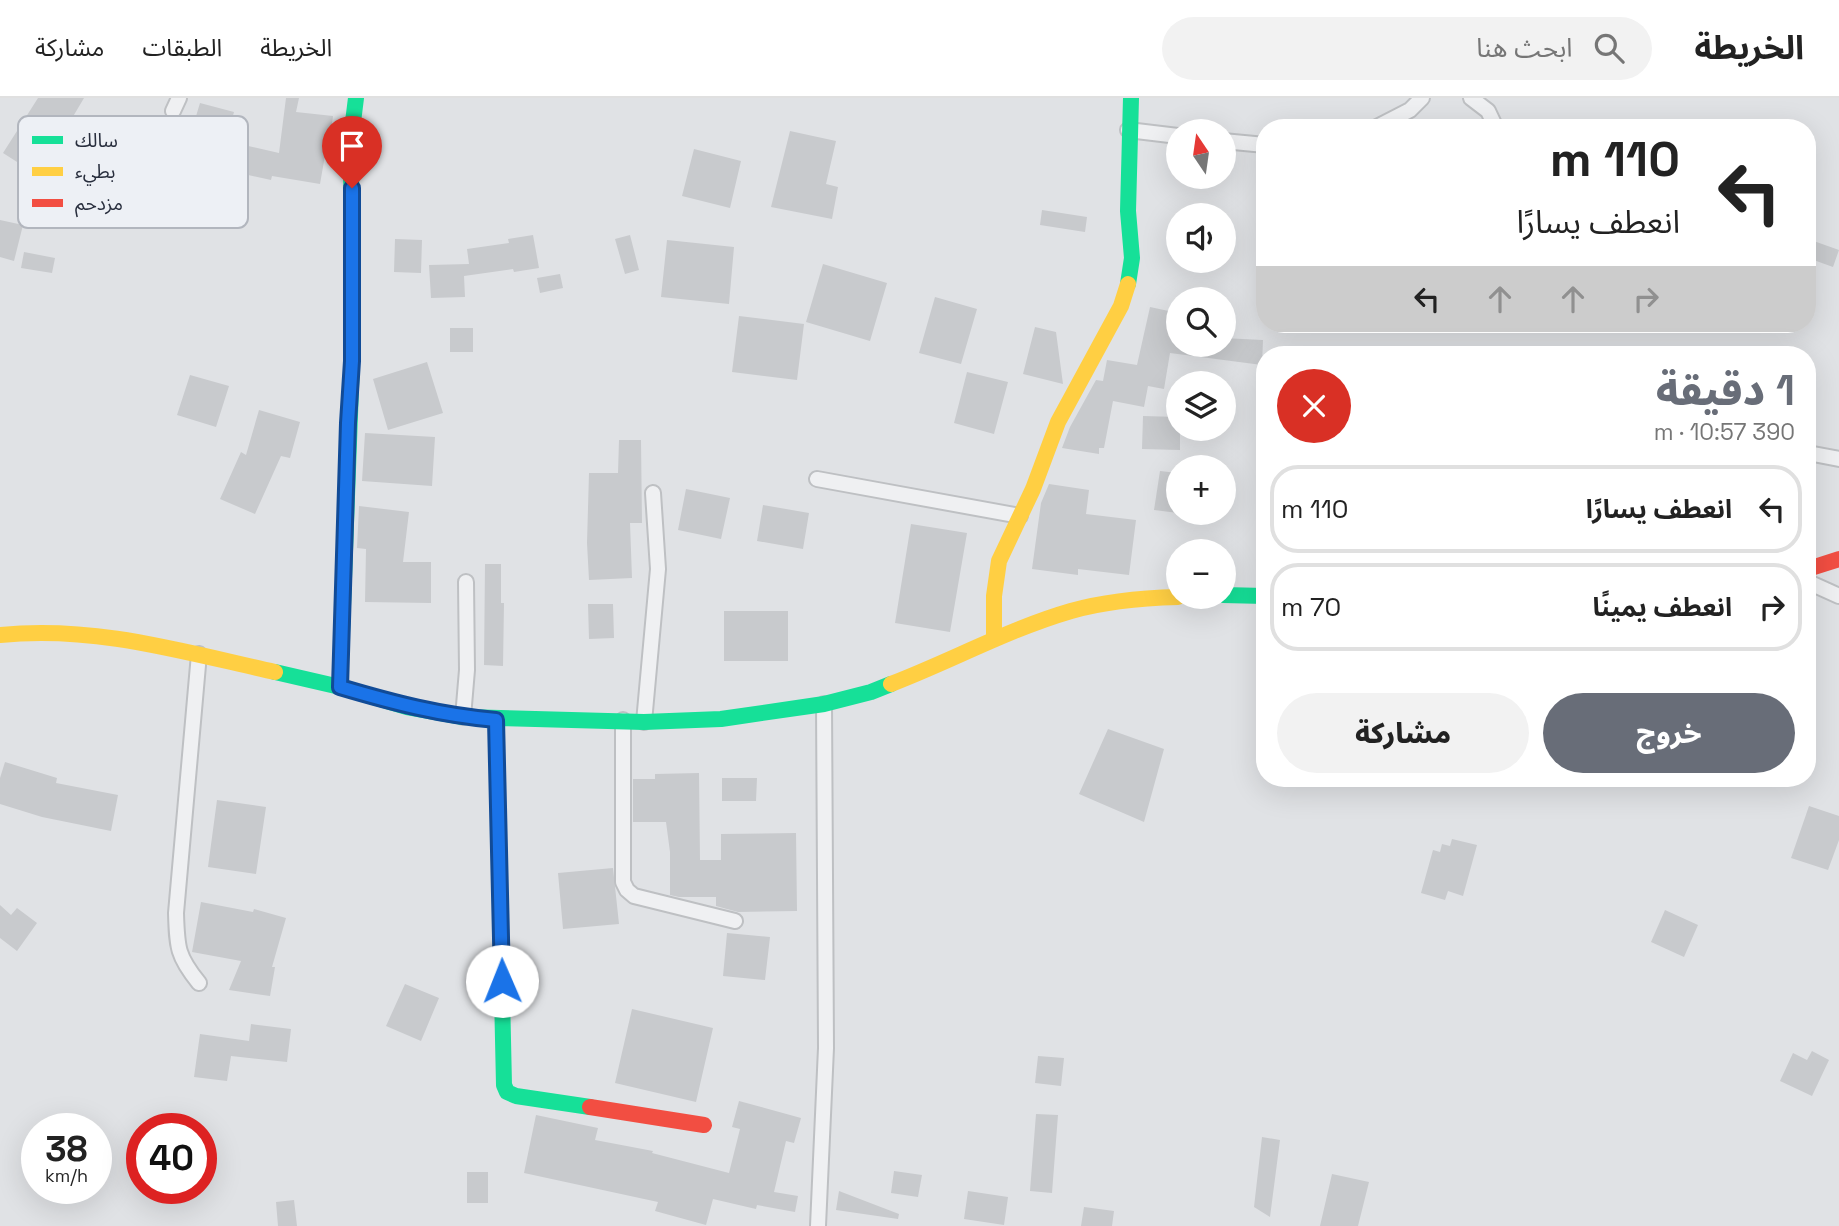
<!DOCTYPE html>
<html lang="ar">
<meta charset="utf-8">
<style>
body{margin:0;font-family:"Space Grotesk","Noto Sans Arabic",sans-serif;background:#f2f2f2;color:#222;direction:rtl;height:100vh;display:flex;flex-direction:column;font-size:26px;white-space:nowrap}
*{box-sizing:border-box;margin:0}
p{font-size:23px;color:#767676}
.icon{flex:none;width:38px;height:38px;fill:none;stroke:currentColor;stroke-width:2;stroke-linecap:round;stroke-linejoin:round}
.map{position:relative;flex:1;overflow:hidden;direction:ltr}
.drawer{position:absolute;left:1256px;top:248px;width:560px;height:441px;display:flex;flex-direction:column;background:#fff;border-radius:28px;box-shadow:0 7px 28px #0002;direction:rtl}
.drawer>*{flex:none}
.hud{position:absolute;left:1256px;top:21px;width:560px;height:214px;border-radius:28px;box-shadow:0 7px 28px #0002;direction:rtl;background:#fff;color:#222;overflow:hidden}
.needle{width:46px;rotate:347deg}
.controls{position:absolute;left:1166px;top:21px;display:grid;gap:14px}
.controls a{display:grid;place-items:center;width:70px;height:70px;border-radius:50%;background:#fff;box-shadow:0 7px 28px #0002;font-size:35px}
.speed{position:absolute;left:21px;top:1015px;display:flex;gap:14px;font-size:35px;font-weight:700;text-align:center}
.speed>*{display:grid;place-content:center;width:91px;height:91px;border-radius:50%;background:#fff;box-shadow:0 7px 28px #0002;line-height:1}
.speed small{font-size:18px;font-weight:400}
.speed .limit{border:10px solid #d22;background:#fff;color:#111}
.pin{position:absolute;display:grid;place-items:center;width:60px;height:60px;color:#fff;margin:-72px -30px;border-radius:50% 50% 50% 0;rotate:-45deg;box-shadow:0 0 7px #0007}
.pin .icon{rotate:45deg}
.me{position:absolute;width:77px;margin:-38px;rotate:359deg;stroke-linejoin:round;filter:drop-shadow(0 0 5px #0008)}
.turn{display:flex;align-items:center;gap:24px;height:147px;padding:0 21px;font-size:32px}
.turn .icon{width:91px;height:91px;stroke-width:2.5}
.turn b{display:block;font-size:49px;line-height:60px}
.lanes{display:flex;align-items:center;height:66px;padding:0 21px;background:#0003;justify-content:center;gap:35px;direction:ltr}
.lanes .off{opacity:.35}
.round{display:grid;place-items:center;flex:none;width:74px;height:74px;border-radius:37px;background:#f2f2f2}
.head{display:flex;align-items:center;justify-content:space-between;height:119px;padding:0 21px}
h1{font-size:42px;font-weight:800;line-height:52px;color:#686d78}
.primary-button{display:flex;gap:14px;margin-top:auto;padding:14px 21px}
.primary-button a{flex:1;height:80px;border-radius:42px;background:#686d78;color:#fff;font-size:28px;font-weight:800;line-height:80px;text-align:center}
.primary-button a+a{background:#f2f2f2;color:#222}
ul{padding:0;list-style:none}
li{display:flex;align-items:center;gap:21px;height:88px;margin:0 14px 10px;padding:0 7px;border:4px solid #e0e0e0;border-radius:28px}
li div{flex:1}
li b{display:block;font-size:26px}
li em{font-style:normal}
header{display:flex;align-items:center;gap:42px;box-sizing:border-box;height:98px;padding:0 35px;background:#fff;border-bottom:2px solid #e0e0e0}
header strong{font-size:33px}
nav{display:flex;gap:38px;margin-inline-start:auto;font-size:24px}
.search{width:490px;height:63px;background:#f2f2f2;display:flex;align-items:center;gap:18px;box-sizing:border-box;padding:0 24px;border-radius:38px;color:#767676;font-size:26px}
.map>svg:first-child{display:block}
.building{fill:#c8cacd}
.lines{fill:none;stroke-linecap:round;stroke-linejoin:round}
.street-casing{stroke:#bec0c3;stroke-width:18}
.street{stroke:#eff0f2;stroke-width:14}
.fast{stroke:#16e098;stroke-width:16}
.slow{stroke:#ffcf43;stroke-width:16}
.jam{stroke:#f24e42;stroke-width:16}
.route-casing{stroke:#114b97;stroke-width:18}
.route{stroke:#1a73e8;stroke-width:12}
.key{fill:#edf0f5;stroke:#b2b6be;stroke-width:2}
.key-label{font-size:19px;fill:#282e3d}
</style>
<header>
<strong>الخريطة</strong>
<div class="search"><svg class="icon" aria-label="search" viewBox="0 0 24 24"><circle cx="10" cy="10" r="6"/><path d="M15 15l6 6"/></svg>ابحث هنا</div>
<nav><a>الخريطة</a><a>الطبقات</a><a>مشاركة</a></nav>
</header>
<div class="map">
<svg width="1839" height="1128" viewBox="0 0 1839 1128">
<rect width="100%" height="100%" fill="#e0e2e5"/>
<path class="building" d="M38,0H84L68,27L93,43L61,92L3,55Z
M286,0H299L296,14L333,18L329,47L327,46L320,86L272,78L271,82L217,70L215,81L157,69L163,43L187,48L200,5L234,14L226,43L279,55Z
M790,33L836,43L826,86L838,89L832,121L771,109Z
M694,51L741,63L730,110L682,98Z
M1042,112L1087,119L1085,134L1040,127Z
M0,122L23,127L14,163L0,159Z
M533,137L539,170L514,174L513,171L464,178L465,199L431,200L429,167L469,166L467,151L509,145L508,141Z
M630,137L639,172L625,176L615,141Z
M395,141L422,142L421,175L394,174Z
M1808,141L1839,152L1833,169L1808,160Z
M667,142L734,149L729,206L661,199Z
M24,154L55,160L52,175L21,170Z
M823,166L887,185L870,243L806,224Z
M560,176L563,190L540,195L537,180Z
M935,199L977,211L961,266L919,255Z
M1150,209L1178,215V247H1223V240L1263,242L1262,267L1170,255L1164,291L1148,288L1144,309L1113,303L1104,350H1099V356L1062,350L1070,329L1096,282L1103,283L1107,262L1137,267Z
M739,218L804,226L797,282L732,274Z
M1035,229L1056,234L1063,286L1023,276Z
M450,230H473V254H450Z
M427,264L443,315L388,332L373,281Z
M967,274L1008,284L994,336L954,325Z
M190,277L229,288L216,329L177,317Z
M259,312L300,324L290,360L281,358L255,416L220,401L241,354L246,357Z
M1143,318L1178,319V331H1180V352L1142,351Z
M365,335L435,339L432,388L362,383Z
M619,342H641L642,425H630L632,480L589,482L587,445L589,375H618Z
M1160,373L1178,375V415L1154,412Z
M1049,386L1089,392L1086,416L1136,422L1129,477L1078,471V477L1032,471L1041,405Z
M686,391L730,400L721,441L678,432Z
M763,407L809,415L803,451L757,443Z
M359,408L409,414L403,464H431V505L365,504L366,451L357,450Z
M911,426L967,435L950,534L895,525Z
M485,466H501V505H504L503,568L484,567Z
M588,506H613L614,540L589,541Z
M724,513H788V563H724Z
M1108,631L1164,651L1144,724L1079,696Z
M5,664L57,680L56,685L118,697L111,733L42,719L0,706V680Z
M699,675L700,762H721V736L796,735L797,813L738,814L716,808V799H679L670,797V754L666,724H633V681H655V676Z
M722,680H757L756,703H722Z
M217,702L266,709L256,776L208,769Z
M1809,708L1839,718V742L1828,772L1791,760Z
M1452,741L1477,747L1463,798L1448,793L1445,802L1421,795L1433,752L1440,754L1442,746L1450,748Z
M613,770L619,826L563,831L558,775Z
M201,804L253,814L254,811L286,820L272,869H275L270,898L229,892L241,863L192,854Z
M0,807L11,817L17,810L37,825L17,853L0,840Z
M1665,812L1698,827L1684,859L1651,844Z
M727,835L770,839L765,882L723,878Z
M405,886L439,900L421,943L386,928Z
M632,911L713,930L696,1004L615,985Z
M251,926L291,931L287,964L231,958L227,983L194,979L200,936L249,943Z
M1812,953L1829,962L1812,998L1780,983L1793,955L1807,962Z
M1038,958L1064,960L1061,988L1035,985Z
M739,1003L801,1020L794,1045L786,1043L774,1094L798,1098L795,1114L757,1107L756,1111L713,1101L706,1127L655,1113L658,1104L524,1075L536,1017L598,1030L595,1042L653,1053L652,1055L729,1075L740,1031L732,1029Z
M1036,1016L1058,1017L1052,1095L1030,1093Z
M1262,1039L1280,1042L1270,1119L1254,1109Z
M894,1073L922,1077L918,1099L891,1095Z
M467,1074H488V1105H467Z
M1332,1076L1369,1084L1358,1128H1320Z
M839,1093L899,1116L898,1121L836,1112Z
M968,1093L1008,1099L1004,1127L964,1121Z
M294,1102L297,1128H278L276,1104Z
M1084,1109L1114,1113L1112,1128H1081Z"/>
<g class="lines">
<g class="street-casing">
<path id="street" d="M1471,0L1488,13L1496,30
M173,13L179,0
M1375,30L1410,12L1422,0
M1128,32L1178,38
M1223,43L1265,47
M1265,351V352
M1808,355L1839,361
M817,381L1020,418
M1808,484L1839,498
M199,556L176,815C177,849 177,858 199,885
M463,619L467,572L466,484
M623,622V784L627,792L634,798L735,823
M644,624L658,471L653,395
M818,1128L826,950L824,606"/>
</g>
<use href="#street" class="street"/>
<path class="fast" d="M1128,186L1132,160L1128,113L1131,0
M1223,497L1265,498
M275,574L340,589L407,609L463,619L644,624L721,621L824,606L871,594L891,586
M340,589L352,263L353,137L350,48L356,0
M496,622L504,987L507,994L516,998L590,1009"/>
<path class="slow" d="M0,537C94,527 184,554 275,574
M994,541V498L999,463L1033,391L1058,324L1121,208L1128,186
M891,586C951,563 1009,531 1071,513C1106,503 1142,500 1178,499"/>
<path class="jam" d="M1808,471L1839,461
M590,1009L704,1027"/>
</g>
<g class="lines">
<g class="route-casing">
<path id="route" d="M352,90V263L348,325L340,589C394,605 440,617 496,622L502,883"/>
</g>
<use href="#route" class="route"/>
</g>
<rect x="18" y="18" width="230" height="112" rx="10" class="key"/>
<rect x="32" y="38" width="31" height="8" fill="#16e098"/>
<rect x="32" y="69" width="31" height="9" fill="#ffcf43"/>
<rect x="32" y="101" width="31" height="8" fill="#f24e42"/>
<g class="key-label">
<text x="75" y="49">سالك</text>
<text x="75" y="80">بطيء</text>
<text x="75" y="112">مزدحم</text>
</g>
</svg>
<div class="controls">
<a><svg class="needle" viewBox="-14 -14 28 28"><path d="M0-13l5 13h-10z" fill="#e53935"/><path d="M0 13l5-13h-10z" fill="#767676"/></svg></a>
<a><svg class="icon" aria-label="sound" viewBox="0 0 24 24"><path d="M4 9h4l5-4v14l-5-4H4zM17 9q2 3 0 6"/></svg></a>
<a><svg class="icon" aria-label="search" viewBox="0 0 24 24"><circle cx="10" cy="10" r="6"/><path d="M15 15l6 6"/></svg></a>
<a><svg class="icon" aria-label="layers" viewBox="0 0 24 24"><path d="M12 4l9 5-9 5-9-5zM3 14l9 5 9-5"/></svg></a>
<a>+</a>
<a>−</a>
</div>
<div class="speed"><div>38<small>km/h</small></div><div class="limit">40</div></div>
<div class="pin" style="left:352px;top:90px;background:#d93025"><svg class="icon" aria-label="arrive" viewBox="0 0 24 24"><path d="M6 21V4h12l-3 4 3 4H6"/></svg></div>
<svg class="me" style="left:502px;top:883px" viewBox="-20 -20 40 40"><circle r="19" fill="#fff"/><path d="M0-13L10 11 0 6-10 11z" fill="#1a73e8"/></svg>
<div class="hud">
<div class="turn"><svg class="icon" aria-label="left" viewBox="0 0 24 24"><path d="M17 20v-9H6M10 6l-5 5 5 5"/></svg><div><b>110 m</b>انعطف يسارًا</div></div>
<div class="lanes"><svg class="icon" aria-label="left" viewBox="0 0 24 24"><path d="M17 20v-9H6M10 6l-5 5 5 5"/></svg><svg class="icon off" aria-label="ahead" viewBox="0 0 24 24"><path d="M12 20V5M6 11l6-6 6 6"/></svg><svg class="icon off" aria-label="ahead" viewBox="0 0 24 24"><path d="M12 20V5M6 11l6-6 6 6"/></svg><svg class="icon off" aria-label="right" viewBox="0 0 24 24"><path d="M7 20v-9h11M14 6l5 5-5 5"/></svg></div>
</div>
<section class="drawer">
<div class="head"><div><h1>1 دقيقة</h1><p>390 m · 10:57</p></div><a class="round" style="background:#d93025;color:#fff"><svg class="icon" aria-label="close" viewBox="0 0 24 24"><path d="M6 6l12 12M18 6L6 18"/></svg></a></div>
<ul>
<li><svg class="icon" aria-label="left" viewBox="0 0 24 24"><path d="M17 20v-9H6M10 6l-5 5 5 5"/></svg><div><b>انعطف يسارًا</b></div><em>110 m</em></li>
<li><svg class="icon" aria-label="right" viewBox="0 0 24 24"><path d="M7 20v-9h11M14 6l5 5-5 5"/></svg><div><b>انعطف يمينًا</b></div><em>70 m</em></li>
</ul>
<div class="primary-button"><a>خروج</a><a>مشاركة</a></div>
</section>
</div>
